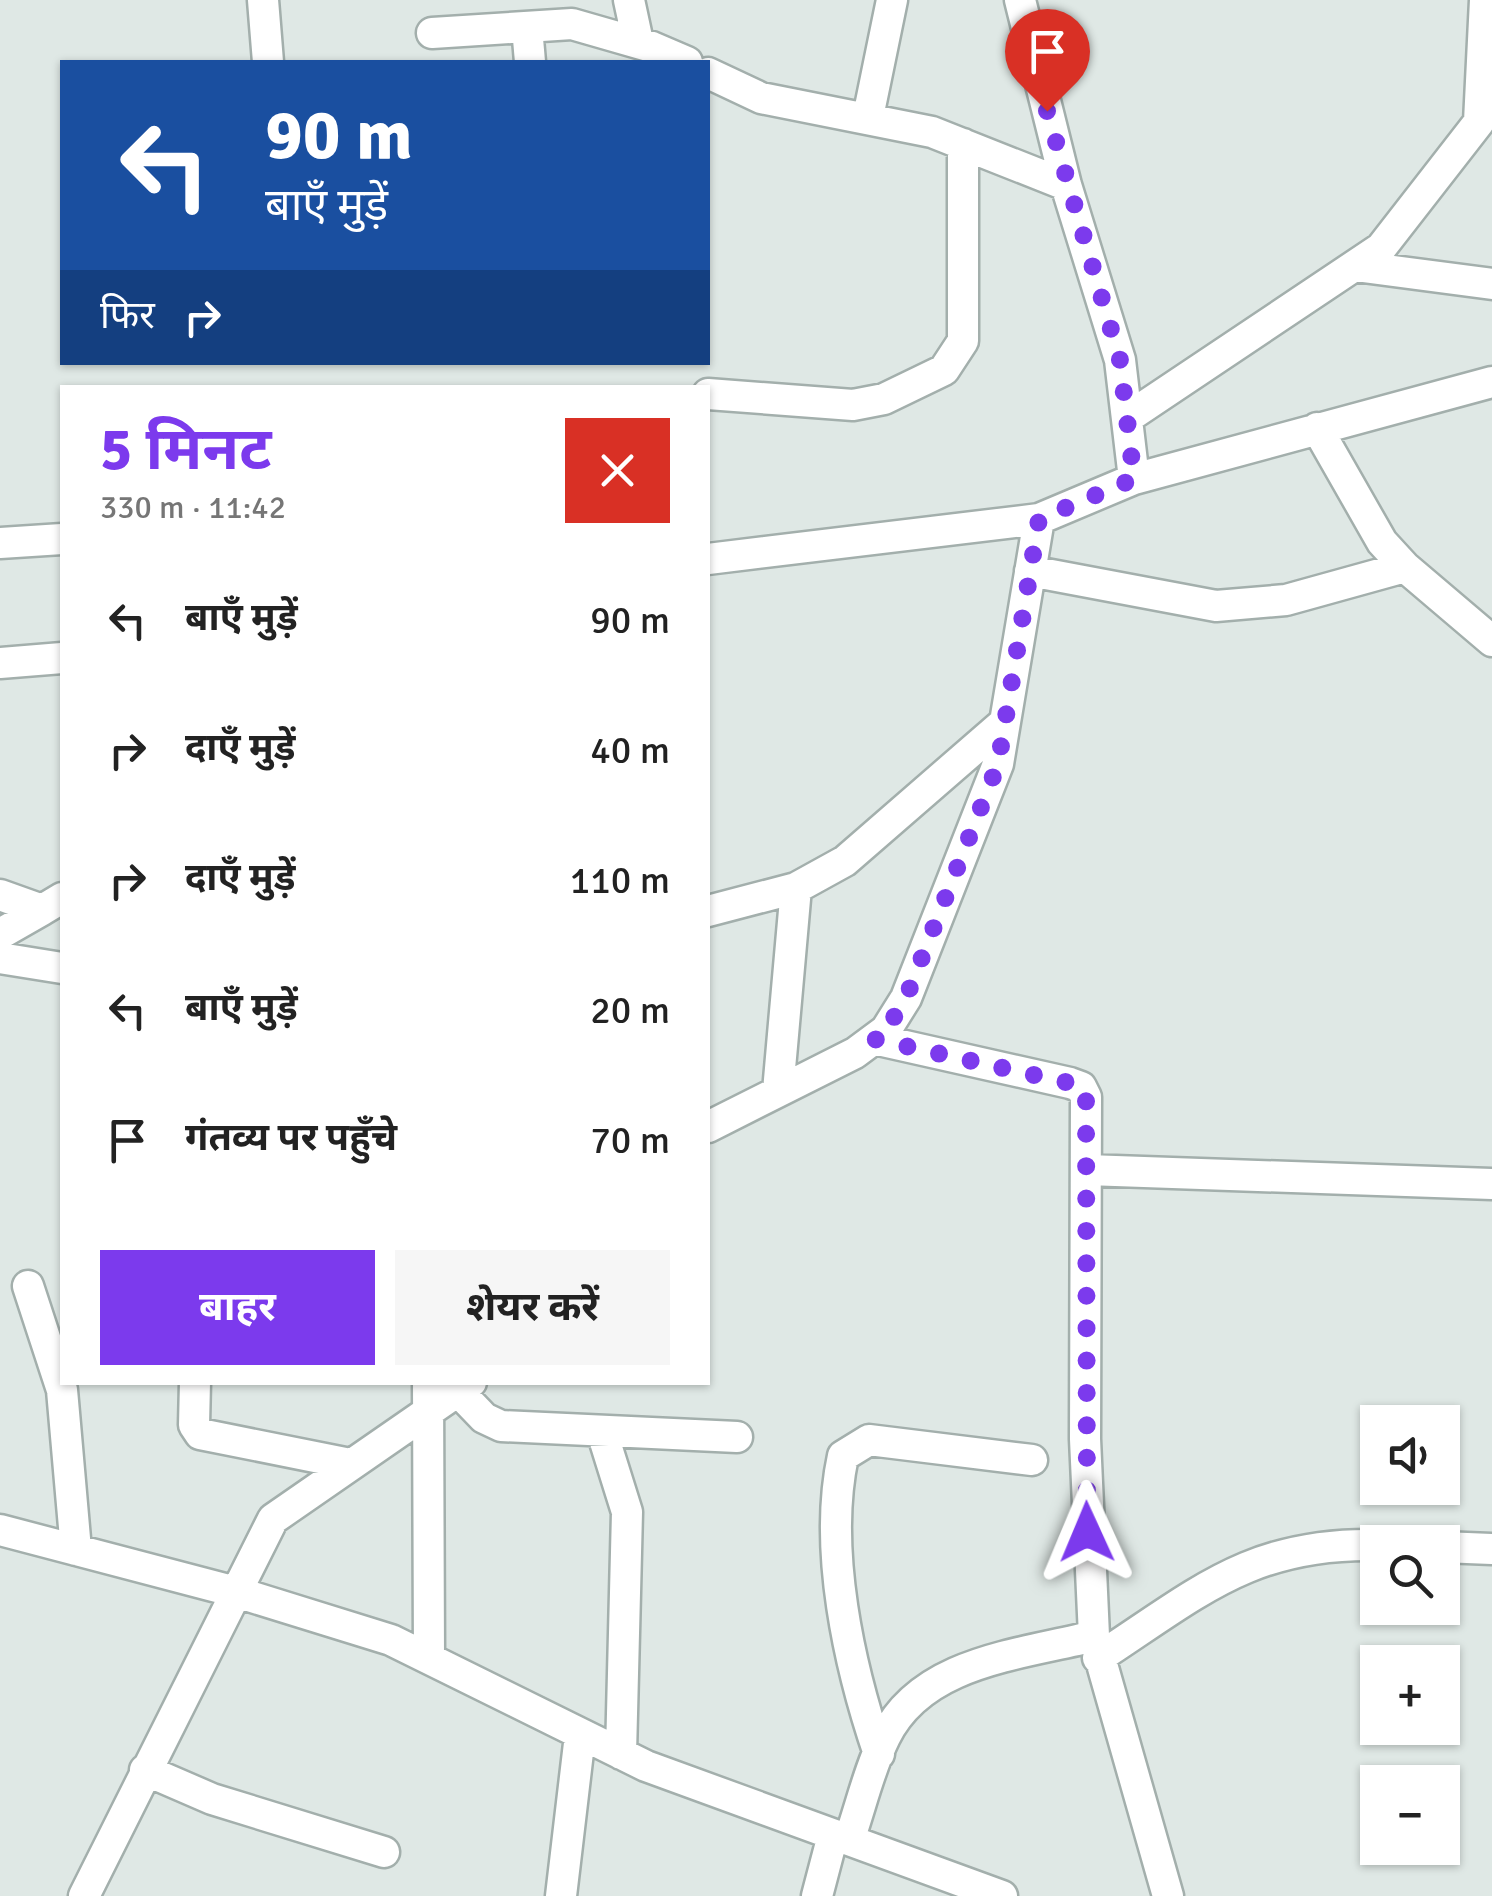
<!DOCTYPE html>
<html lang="hi">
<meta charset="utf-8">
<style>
body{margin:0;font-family:Signika,"Noto Sans Devanagari",sans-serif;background:#f6f6f6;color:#222;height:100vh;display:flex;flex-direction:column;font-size:38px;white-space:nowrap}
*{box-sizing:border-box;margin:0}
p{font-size:32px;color:#767676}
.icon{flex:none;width:55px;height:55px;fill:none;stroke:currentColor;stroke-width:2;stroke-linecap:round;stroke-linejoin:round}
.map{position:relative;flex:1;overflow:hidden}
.details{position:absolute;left:60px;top:385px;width:650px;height:1000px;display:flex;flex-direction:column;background:#fff;border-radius:0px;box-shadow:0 2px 8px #0004}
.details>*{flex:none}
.banner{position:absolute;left:60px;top:60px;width:650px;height:305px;border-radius:0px;box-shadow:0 2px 8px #0004;background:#1a4fa0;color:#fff;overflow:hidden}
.fabs{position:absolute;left:1360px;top:1405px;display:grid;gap:20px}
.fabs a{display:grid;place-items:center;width:100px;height:100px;border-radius:0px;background:#fff;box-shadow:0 2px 8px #0004;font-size:50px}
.pin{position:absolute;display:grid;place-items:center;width:85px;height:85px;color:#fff;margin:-102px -42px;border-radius:50% 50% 50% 0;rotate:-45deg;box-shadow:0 0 10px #0007}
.pin .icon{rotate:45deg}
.me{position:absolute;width:110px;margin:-55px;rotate:359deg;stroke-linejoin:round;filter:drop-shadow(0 0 8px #0008)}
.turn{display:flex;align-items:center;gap:35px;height:210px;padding:0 40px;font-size:45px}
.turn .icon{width:130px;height:130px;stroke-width:2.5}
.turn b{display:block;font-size:70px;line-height:85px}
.then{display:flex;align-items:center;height:95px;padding:0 40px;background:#0003;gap:20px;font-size:38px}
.round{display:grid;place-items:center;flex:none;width:105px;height:105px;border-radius:0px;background:#f6f6f6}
.head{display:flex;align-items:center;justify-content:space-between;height:170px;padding:0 40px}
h1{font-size:60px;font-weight:700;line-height:75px;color:#7c3aed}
.action{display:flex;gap:20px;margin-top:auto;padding:20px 40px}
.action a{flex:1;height:115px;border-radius:0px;background:#7c3aed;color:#fff;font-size:40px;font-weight:700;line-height:115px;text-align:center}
.action a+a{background:#f6f6f6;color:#222}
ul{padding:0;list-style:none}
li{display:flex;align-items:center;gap:30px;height:130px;padding:0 40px}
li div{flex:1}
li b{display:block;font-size:38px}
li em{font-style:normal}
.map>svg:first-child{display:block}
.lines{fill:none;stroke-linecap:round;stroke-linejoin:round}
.street-casing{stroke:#a3afac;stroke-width:35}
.street{stroke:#fff;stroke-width:30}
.route{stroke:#7c3aed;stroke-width:18;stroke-dasharray:0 32.4}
</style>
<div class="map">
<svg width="1492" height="1896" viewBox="0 0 1492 1896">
<rect width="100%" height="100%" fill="#dfe8e5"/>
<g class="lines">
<g class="street-casing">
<path id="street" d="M263,0L268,62
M629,0L638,42
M1020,0L1066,185L1120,360L1134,479
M527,27L530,62
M432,33L572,24L652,47L687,62
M708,73L761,98L932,132L1066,185
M868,117L892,0
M1355,266L1492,284
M708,394L853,405L884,399L944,370L963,341V144
M1127,418L1381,248L1479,122L1485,0
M1317,428L1382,542L1405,567L1492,641
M0,543L62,539
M708,559L1039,519
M1030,571L1216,606L1286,600L1405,567
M0,663L62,658
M0,895L42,910L62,898
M708,911L796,888L845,861L1005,722
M0,934L42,910
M0,958L62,968
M874,1039L1070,1083L1081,1087L1086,1097L1085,1439L1094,1636L1168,1896
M778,1091L796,888
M708,1127L855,1053L886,1030L906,998L998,764L1039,519L1134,479L1492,382
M1087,1170L1492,1184
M28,1286L62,1390L76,1550
M195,1382L194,1425L200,1434L350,1464
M428,1382L429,1658
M458,1391L484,1418L501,1426L737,1437
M602,1432L627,1512L621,1754
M0,1530L236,1592L391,1640L646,1766L1002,1896
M1442,1547L1492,1549
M1098,1658C1198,1593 1251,1542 1378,1545
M879,1754C849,1666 823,1549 843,1456L869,1440L1032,1460
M145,1770L212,1799L384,1852
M849,1840C861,1806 869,1769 885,1737C922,1661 1020,1655 1094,1636
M84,1896L273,1519L471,1382
M561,1896L580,1735
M817,1896L833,1835"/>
</g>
<use href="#street" class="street"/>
</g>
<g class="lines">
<path class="route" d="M1047,111L1120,360L1134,479L1039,519L998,764L906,998L886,1030L874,1039L1070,1083L1082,1087L1086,1097L1087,1532"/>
</g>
</svg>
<div class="fabs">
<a><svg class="icon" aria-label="sound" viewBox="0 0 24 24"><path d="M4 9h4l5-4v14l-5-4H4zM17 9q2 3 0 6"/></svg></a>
<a><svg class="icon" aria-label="search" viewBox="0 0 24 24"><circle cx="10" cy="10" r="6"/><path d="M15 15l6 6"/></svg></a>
<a>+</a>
<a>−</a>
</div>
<div class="pin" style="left:1047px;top:111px;background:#d93025"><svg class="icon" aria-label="arrive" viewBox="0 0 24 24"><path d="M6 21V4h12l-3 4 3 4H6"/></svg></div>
<svg class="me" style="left:1087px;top:1532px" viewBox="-20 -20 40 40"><path d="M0-17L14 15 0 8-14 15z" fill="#7c3aed" stroke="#fff" stroke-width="4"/></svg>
<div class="banner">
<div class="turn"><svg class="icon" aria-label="left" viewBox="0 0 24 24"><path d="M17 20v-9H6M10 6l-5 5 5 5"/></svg><div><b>90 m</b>बाएँ मुड़ें</div></div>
<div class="then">फिर<svg class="icon" aria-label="right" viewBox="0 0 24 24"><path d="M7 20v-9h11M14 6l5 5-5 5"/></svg></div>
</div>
<section class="details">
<div class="head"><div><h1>5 मिनट</h1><p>330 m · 11:42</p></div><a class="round" style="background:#d93025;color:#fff"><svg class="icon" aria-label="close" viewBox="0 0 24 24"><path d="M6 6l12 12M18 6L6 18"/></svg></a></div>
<ul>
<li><svg class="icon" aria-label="left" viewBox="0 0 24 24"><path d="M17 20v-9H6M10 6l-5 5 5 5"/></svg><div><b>बाएँ मुड़ें</b></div><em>90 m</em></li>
<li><svg class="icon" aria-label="right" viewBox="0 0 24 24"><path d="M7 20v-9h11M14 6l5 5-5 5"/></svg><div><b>दाएँ मुड़ें</b></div><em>40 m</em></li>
<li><svg class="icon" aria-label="right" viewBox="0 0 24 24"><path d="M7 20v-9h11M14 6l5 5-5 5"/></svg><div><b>दाएँ मुड़ें</b></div><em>110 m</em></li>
<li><svg class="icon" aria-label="left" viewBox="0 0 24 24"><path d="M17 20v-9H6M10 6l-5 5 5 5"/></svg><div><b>बाएँ मुड़ें</b></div><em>20 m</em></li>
<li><svg class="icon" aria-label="arrive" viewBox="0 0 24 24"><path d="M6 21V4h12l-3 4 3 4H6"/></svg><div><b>गंतव्य पर पहुँचे</b></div><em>70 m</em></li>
</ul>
<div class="action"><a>बाहर</a><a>शेयर करें</a></div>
</section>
</div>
